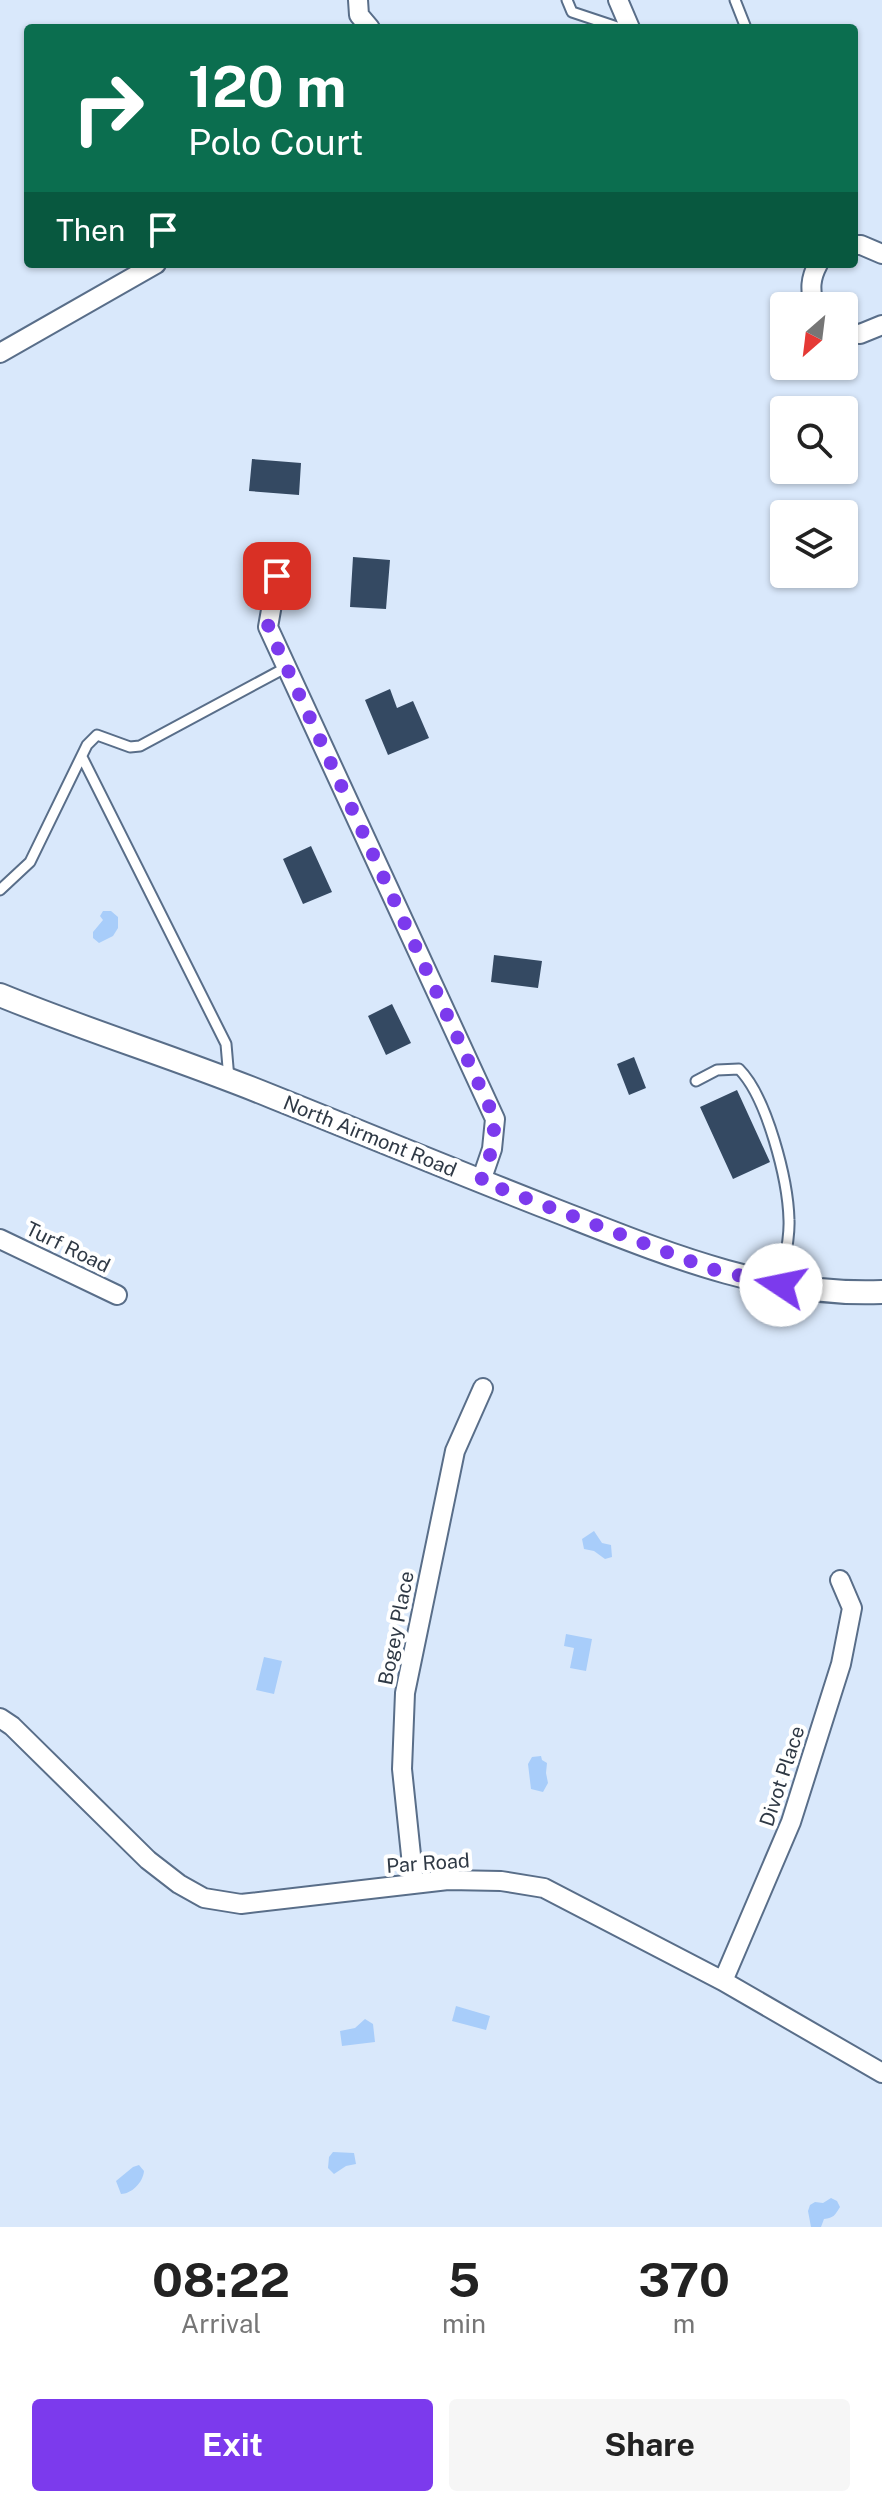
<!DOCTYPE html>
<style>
body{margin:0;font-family:"Public Sans",sans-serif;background:#f6f6f6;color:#222;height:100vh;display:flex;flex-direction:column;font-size:30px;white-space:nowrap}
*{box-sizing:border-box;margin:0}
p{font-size:26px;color:#767676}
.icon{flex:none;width:44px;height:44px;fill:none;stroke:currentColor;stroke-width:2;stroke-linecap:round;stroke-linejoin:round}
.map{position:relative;height:2227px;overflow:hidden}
.sheet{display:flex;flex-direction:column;background:#fff;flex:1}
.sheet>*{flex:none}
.banner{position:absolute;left:24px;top:24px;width:834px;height:244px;border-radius:8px;box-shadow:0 2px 6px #0004;background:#0b6e4f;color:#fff;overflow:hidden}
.needle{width:52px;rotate:208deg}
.buttons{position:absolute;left:770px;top:292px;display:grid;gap:16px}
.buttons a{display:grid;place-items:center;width:88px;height:88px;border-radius:8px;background:#fff;box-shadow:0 2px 6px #0004;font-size:40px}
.pin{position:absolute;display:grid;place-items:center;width:68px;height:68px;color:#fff;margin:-34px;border-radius:16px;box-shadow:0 4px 12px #0006}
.me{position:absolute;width:88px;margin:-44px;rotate:281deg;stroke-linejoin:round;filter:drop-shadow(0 0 6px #0008)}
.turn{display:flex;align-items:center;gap:28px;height:168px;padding:0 32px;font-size:36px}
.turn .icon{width:104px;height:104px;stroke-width:2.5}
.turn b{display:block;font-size:56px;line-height:68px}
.then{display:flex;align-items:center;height:76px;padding:0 32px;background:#0003;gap:16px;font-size:30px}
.eta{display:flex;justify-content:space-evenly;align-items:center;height:136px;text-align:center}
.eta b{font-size:48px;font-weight:700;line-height:56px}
.cta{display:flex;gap:16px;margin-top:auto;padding:16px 32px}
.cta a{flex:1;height:92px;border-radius:8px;background:#7c3aed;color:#fff;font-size:32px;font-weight:700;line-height:92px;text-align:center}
.cta a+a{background:#f6f6f6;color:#222}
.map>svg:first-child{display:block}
.water{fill:#a8cdfa}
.building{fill:#344962}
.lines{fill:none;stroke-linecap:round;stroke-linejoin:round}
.service-casing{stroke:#596e89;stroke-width:13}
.minor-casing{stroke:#596e89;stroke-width:22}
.tertiary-casing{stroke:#596e89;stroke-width:26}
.service{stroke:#fff;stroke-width:9}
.minor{stroke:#fff;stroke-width:18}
.tertiary{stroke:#fff;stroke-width:22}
.route{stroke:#7c3aed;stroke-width:14;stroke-dasharray:0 25.2}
.labels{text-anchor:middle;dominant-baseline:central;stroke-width:8;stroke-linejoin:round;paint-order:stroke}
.street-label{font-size:20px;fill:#2f3945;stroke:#fff}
</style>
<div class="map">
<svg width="882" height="2227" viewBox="0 0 882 2227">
<rect width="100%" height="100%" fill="#d9e8fb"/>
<path class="water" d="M103,911H111L118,917V928L113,936L99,943L93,938V932L103,920L100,916Z
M594,1531L602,1543L611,1545L612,1557L605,1559L594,1551L584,1549L582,1539Z
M566,1634L592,1639L586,1671L570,1668L574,1648L564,1646Z
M264,1657L282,1661L274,1694L256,1690Z
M541,1756L542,1760L547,1763L546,1773L548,1783L543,1792L531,1789L528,1764L532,1757Z
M456,2006L490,2016L486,2030L452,2021Z
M365,2019L373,2024L375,2042L342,2046L340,2031L355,2028Z
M333,2152L354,2153L356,2164L346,2166L334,2174L328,2168L329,2157Z
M139,2165L144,2171C143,2183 131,2194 121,2194L116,2181L133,2167Z
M831,2198L837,2201L840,2207C835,2215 834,2218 824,2219L821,2227H811L808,2211L810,2205L815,2202L823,2203Z"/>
<path class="building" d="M252,459L301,463L299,495L249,491Z
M353,557L390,560L386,609L350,607Z
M390,689L397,708L413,701L429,738L388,755L365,700Z
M311,846L332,892L303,904L283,859Z
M494,955L542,961L538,988L491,982Z
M392,1004L411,1043L386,1055L368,1016Z
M634,1057L646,1088L629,1095L617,1064Z
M737,1090L770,1162L733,1179L700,1107Z"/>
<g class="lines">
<g class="service-casing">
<path id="service" d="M567,0L572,12L620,28
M735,0L746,28
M82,757L226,1044L229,1079
M0,890L30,862L87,745L97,735L130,747L140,746L287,667
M696,1081L717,1070L739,1069C767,1097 788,1180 789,1220C790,1240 784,1262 781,1282"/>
</g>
<g class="minor-casing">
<path id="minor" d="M358,0L359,15L370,28
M618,0L630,28
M854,245H861L882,254
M814,306C810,289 810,279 818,264
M844,333L860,334L882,325
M0,353L156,264
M277,576L268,627L495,1119L492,1149L481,1181
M0,1239L117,1295
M0,1718L12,1726L148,1860L179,1884L204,1898L241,1904L448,1880L501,1881L544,1888L723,1981L882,2073
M414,1884L402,1769L405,1693L455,1451L483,1388
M723,1981L791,1822L841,1664L852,1608L840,1580"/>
</g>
<g class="tertiary-casing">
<path id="tertiary" d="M0,995C90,1032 183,1060 273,1097C365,1134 457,1172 549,1208C657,1250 764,1297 882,1292"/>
</g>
<use href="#service" class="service"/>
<use href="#minor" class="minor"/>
<use href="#tertiary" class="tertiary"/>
</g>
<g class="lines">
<path class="route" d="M277,576L268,627L495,1119L492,1149L481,1181L711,1269L781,1285"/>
</g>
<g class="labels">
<g class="street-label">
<text transform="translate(370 1136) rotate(22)">North Airmont Road</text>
<text transform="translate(68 1247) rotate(26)">Turf Road</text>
<text transform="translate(396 1628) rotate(-79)">Bogey Place</text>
<text transform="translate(782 1776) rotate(-72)">Divot Place</text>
<text transform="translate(428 1863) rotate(-4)">Par Road</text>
</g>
</g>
</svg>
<div class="buttons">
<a><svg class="needle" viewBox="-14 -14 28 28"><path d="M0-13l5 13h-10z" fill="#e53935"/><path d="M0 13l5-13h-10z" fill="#767676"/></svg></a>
<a><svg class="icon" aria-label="search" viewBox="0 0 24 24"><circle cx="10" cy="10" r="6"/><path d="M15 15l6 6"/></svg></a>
<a><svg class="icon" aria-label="layers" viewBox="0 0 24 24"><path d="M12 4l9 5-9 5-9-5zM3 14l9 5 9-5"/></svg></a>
</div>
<div class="pin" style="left:277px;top:576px;background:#d93025"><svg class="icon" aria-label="arrive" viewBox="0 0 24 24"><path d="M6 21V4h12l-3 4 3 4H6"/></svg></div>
<svg class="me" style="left:781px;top:1285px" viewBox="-20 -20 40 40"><circle r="19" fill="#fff"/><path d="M0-13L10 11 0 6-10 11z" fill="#7c3aed"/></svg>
<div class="banner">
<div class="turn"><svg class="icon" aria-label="right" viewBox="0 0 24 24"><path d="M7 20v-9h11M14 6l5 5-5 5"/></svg><div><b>120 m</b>Polo Court</div></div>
<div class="then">Then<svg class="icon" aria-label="arrive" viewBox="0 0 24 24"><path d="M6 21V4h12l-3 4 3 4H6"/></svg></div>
</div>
</div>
<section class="sheet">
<div class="eta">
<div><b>08:22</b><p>Arrival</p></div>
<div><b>5</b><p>min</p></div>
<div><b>370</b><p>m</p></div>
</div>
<div class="cta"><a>Exit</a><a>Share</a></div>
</section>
